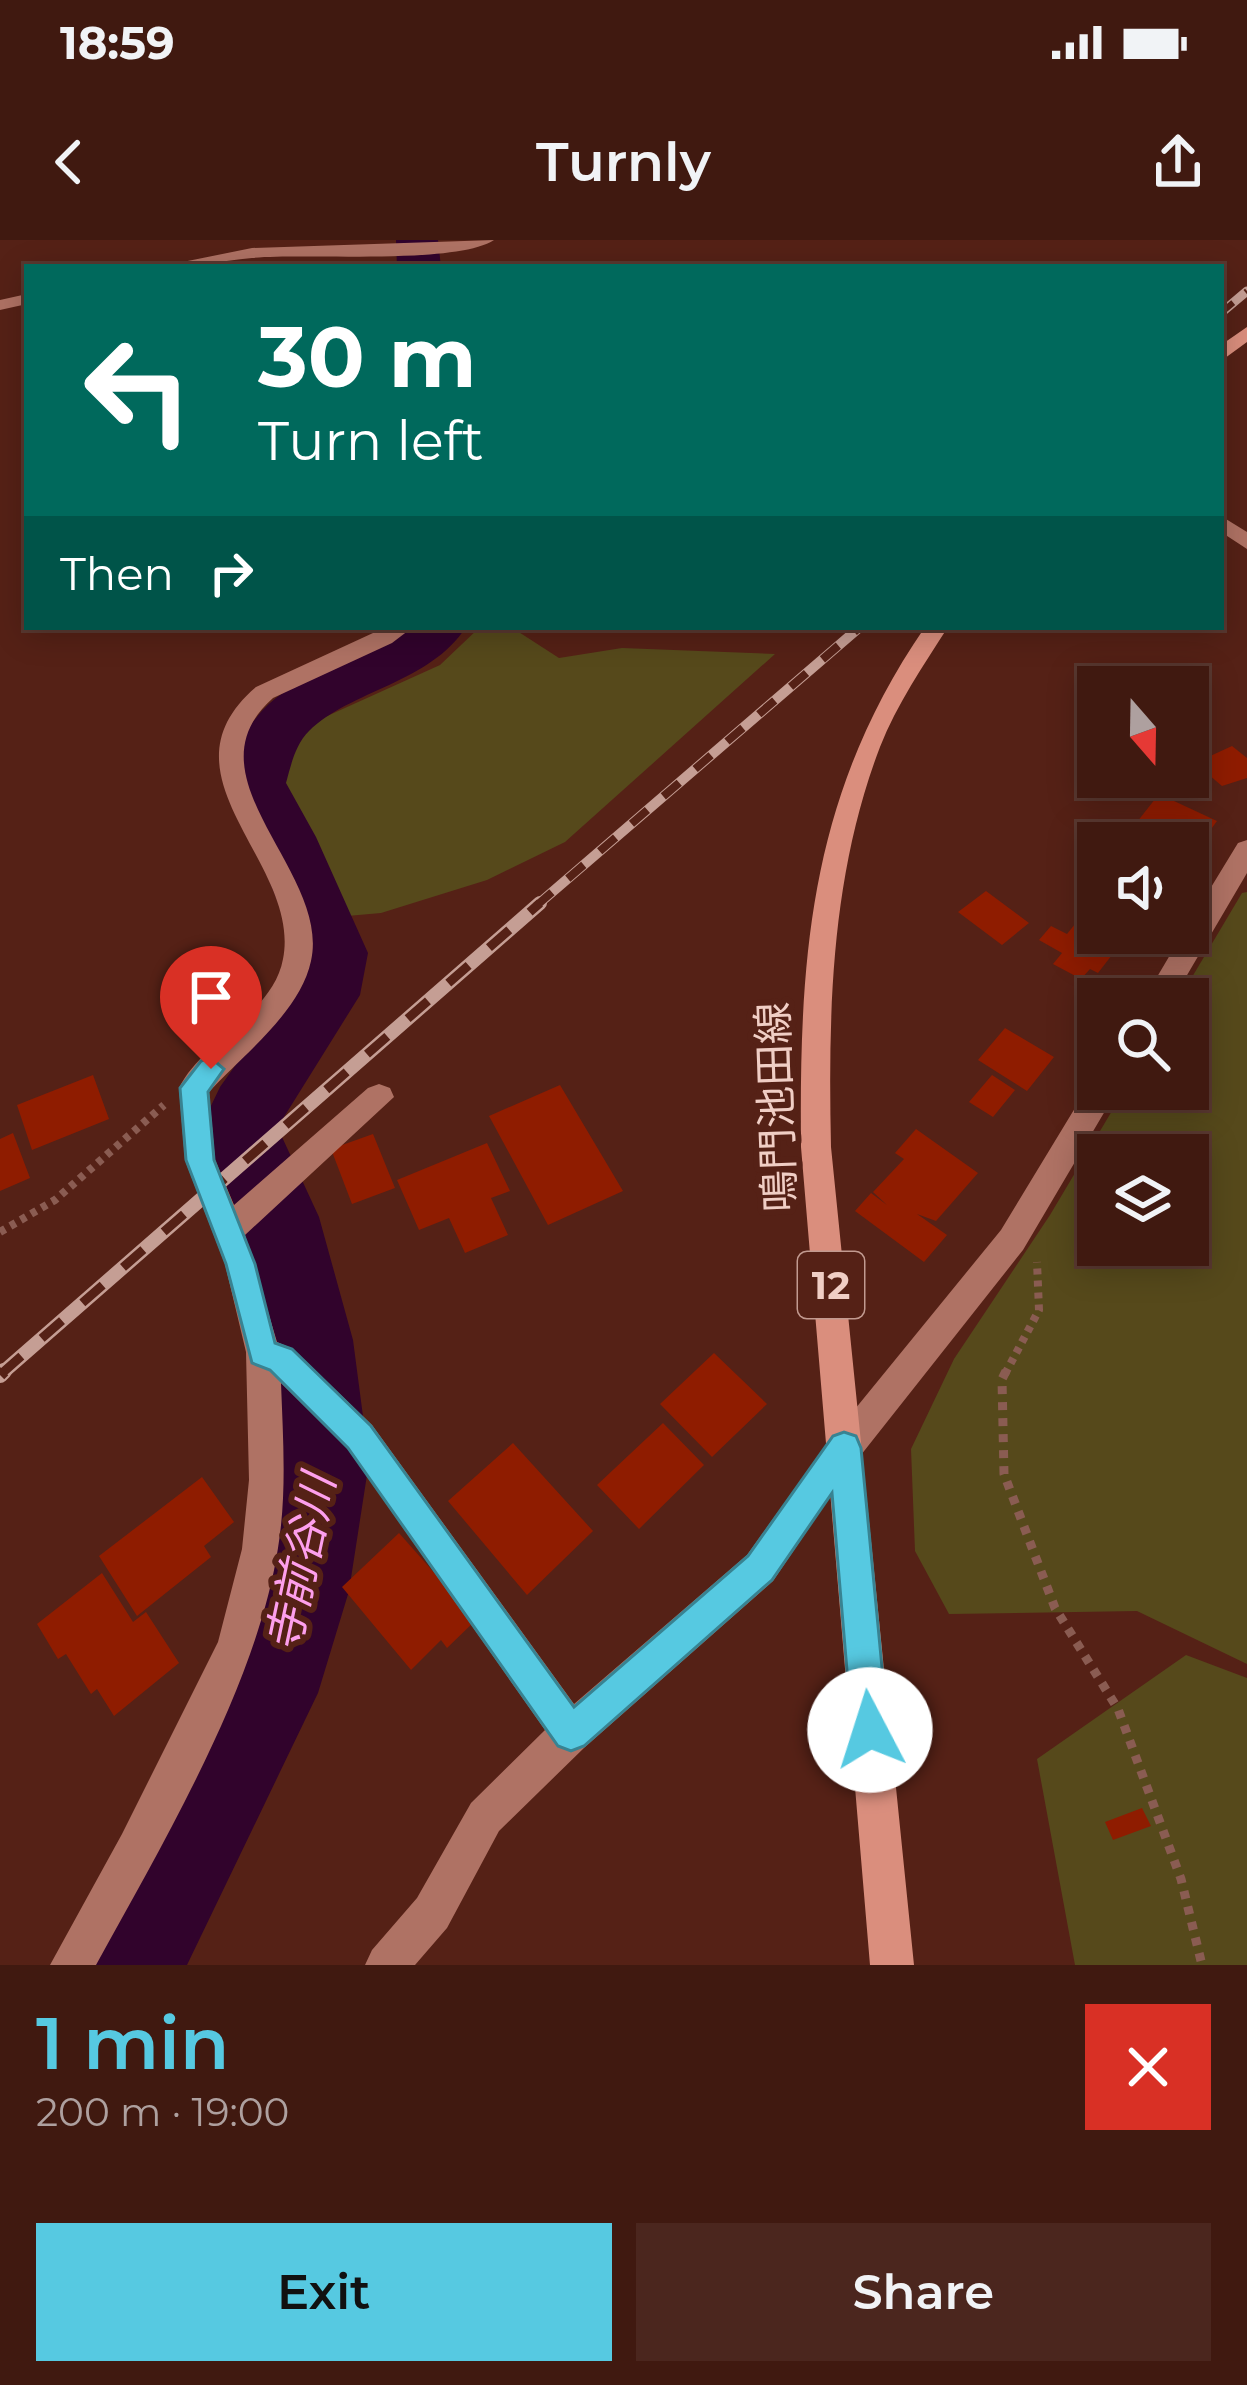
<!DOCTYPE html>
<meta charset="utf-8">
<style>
body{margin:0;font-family:Montserrat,"Noto Sans JP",sans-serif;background:#4b261e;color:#f1f3f6;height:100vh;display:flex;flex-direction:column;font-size:45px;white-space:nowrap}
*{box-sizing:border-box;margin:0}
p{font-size:39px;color:#aea09f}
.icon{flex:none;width:66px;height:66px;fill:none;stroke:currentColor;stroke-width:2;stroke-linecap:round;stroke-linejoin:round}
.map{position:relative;height:1725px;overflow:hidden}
.drawer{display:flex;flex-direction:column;background:#401910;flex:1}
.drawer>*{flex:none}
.banner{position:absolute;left:24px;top:24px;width:1200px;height:366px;border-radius:0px;box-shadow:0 6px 30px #0003,0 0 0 3px #593830;background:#00695c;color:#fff;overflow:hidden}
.needle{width:78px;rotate:160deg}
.buttons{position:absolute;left:1077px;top:426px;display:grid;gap:24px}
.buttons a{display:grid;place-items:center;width:132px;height:132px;border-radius:0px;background:#401910;box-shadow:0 6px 30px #0003,0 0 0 3px #593830;font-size:60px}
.pin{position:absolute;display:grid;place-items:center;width:102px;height:102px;color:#fff;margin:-123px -51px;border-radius:50% 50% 50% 0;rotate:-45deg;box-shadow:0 0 12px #0007}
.pin .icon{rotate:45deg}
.me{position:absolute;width:132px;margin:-66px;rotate:355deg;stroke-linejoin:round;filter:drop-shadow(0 0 9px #0008)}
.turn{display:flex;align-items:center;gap:42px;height:252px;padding:0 36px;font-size:54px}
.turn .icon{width:156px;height:156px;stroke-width:2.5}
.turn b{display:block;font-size:84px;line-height:102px}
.then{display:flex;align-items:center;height:114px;padding:0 36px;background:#0003;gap:24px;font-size:45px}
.round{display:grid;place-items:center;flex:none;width:126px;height:126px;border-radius:0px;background:#4b261e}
.head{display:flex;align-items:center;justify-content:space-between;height:204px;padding:0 36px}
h1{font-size:72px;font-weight:600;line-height:90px;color:#56c9e1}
.primary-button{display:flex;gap:24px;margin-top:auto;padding:24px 36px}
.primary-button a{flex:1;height:138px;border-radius:0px;background:#56c9e1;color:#111;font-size:48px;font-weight:600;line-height:138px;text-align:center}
.primary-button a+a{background:#4b261e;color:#f1f3f6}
.status{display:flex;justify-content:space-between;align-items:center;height:84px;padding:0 60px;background:#401910;direction:ltr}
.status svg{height:33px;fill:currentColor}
header{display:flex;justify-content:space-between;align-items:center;height:156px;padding:0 36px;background:#401910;font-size:54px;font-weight:600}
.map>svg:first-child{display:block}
.green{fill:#56491b;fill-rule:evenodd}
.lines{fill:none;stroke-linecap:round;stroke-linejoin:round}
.river{fill:#31032c;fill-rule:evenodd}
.building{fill:#8f1c00}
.path-far1{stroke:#8a5c52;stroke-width:8;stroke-dasharray:6 6;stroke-linecap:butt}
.path{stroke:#8a5c52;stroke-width:9;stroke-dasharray:8 8;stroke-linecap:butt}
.street{fill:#af7264;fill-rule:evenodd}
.secondary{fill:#af7264;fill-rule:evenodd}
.primary{fill:#da8e7d;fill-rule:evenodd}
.rail-far3-casing{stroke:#c59e94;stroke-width:9}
.rail-far2-casing{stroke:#c59e94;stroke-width:10}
.rail-far1-casing{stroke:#c59e94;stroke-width:14}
.rail-casing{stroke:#c59e94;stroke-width:16}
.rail-far3{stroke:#552116;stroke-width:6;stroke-dasharray:16;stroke-linecap:butt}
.rail-far2{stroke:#552116;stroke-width:8;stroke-dasharray:21;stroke-linecap:butt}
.rail-far1{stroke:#552116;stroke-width:9;stroke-dasharray:27;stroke-linecap:butt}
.rail{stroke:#552116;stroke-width:12;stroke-dasharray:34;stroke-linecap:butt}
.route{fill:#56c9e1;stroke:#388392;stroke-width:3}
.labels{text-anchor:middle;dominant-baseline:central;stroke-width:12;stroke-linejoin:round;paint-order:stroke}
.shield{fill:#552116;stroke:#c29a90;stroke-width:3}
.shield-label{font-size:39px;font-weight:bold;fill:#f0cec5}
.street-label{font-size:42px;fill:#f0cec5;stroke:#552116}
.water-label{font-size:45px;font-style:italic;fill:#fd9fec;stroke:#552116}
</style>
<div class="status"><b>18:59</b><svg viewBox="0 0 49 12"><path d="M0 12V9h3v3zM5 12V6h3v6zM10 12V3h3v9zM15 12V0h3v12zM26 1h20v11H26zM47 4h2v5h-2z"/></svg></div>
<header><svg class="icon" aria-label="back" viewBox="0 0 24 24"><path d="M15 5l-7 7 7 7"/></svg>Turnly<svg class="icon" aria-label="share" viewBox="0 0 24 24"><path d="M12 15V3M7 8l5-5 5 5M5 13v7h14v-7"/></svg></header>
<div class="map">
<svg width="1247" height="1725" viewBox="0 0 1247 1725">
<rect width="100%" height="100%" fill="#552116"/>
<path class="green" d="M480,387H511L559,418L622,408L775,414L565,602L487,640L381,673L347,676L272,548L294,491L440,425Z
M1247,652V1424L1137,1371L949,1374L915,1311L911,1209L954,1119L1050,975L1125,849H1188V759H1179L1242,653ZM1098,915H1188V1005H1098Z
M1186,1415L1247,1438V1725H1075L1037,1519Z"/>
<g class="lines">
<path class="river" d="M396,0H438L441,27H397Z
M403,387H466C430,443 351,450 309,491C295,505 291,525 286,543L316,597L368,713L360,755L284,877L282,897L319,977L353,1100L369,1222L349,1351L318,1453L187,1725H76L228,1432L255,1351L281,1222L269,1100L239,977L206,897L209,870L220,847L291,747L298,713L252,597L224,543C260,426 322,450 403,387Z"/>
</g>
<path class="building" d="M1232,506L1247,518V538L1222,546L1195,523Z
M1159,554L1217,581L1193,614L1188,603H1170L1137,582Z
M986,651L1029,683L1002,705L958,672Z
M1088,668L1098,673V693H1129L1098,733L1090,729L1081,739L1053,724L1062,713L1039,700L1051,686L1067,694Z
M1005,788L1054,817L1027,851L978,820Z
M93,835L109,879L32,910L17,865Z
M992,835L1015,850L993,877L969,862Z
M560,845L623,951L548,985L489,876Z
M916,889L978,933L936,981L917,974L947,995L924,1022L855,971L871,953L887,965L873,952L904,919L895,913Z
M13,893L30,938L0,951V899Z
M373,894L395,948L352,964L331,909Z
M487,903L510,951L491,958L508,995L465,1013L449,978L419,990L397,940Z
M714,1113L767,1164L712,1217L660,1164Z
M663,1183L704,1225L639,1289L597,1245Z
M513,1203L593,1291L527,1355L448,1261Z
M202,1237L234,1282L204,1306L211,1317L137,1376L99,1316Z
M399,1293L476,1380L447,1408L441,1400L411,1430L342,1347Z
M102,1333L133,1382L146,1372L179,1423L114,1476L97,1449L91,1454L66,1414L58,1419L37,1384Z
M1142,1568L1151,1586L1113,1600L1105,1582Z"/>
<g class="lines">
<path class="path-far1" d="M0,992L55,960L164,865
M1005,1134L1039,1070L1037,1022"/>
<path class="path" d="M1006,1131L1002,1139L1004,1234L1055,1368L1118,1469L1181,1639L1202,1725"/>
<path class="street" d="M494,0C456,25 306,13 252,18C220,21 191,27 158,27L252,8Z
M27,54V64L0,70V60Z
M1221,276L1247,292V309L1221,292Z
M386,387H413L392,403L273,458C183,537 331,631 311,721C300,772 243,815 209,852L215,920L234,965L368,848L379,844L390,848L394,857L245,995L277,1102L293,1109L372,1185L574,1464L747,1315L833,1196L845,1190L857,1196L863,1208L773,1341L585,1507L499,1591L447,1688L415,1725H365L372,1710L417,1658L471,1563L545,1490L348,1209L281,1143C283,1198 287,1253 278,1308C257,1445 163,1603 96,1725H50L122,1594L218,1402L242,1309L249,1240L246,1112L225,1024L185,920L179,848C202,801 273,774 283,719C302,622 152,536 256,447Z"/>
<path class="secondary" d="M1247,600V633L1173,759H1144L1183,693H1188V685L1238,603Z
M1098,838V849H1118L1023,1010L857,1220L845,1226L833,1220L827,1208L833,1196L1001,990L1092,840Z"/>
<path class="primary" d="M1247,87V102L1221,121V105Z
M925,387H948C923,426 897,464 880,507C831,635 828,772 831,907L914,1725H870L801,907C799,711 811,553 925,387Z"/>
<g class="rail-far3-casing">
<path id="rail-far3" d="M1221,73L1247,51"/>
</g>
<g class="rail-far2-casing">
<path id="rail-far2" d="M536,666L860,387"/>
</g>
<g class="rail-far1-casing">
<path id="rail-far1" d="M1,1134L540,663"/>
</g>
<g class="rail-casing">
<path id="rail" d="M0,1135L4,1131"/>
</g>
<use href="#rail-far3" class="rail-far3"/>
<use href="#rail-far2" class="rail-far2"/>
<use href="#rail-far1" class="rail-far1"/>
<use href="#rail" class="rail"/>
</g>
<path class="route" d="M211,818L224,829L208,852L214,920L255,1024L275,1103L292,1109L371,1186L574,1467L748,1316L833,1196L844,1192L856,1196L861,1208L888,1490L883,1503L870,1508L858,1503L852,1490L832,1253L772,1340L584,1506L571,1511L558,1506L348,1208L270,1130L252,1123L226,1024L186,920L180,848L201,821Z"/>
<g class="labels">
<rect class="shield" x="798" y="1012" width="66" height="66" rx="9"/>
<g class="shield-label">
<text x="831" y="1045">12</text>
</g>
<g class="street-label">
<text transform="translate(776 867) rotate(-92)">鳴門池田線</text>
</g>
<g class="water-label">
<text transform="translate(300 1323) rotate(-78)">寺前谷川</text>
</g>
</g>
</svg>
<div class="buttons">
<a><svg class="needle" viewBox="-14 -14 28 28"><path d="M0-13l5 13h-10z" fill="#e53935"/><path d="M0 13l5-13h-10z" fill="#aea09f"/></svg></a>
<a><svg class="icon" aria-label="sound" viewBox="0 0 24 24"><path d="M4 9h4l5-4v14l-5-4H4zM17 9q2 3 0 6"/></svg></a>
<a><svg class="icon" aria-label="search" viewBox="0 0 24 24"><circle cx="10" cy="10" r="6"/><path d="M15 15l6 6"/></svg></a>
<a><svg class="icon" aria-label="layers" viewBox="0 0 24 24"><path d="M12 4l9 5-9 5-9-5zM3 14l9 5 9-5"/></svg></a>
</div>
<div class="pin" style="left:211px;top:829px;background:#d93025"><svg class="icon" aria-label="arrive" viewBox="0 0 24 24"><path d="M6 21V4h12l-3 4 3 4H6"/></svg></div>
<svg class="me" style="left:870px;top:1490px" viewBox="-20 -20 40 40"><circle r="19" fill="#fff"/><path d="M0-13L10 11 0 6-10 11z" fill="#56c9e1"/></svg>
<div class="banner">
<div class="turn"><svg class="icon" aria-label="left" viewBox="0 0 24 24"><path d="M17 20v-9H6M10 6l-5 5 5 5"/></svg><div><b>30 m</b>Turn left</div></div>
<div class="then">Then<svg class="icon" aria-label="right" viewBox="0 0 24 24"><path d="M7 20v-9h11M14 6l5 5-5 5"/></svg></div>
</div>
</div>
<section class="drawer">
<div class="head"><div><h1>1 min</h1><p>200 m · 19:00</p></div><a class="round" style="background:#d93025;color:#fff"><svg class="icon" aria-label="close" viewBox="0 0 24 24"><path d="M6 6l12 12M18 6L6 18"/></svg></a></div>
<div class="primary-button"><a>Exit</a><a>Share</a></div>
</section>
